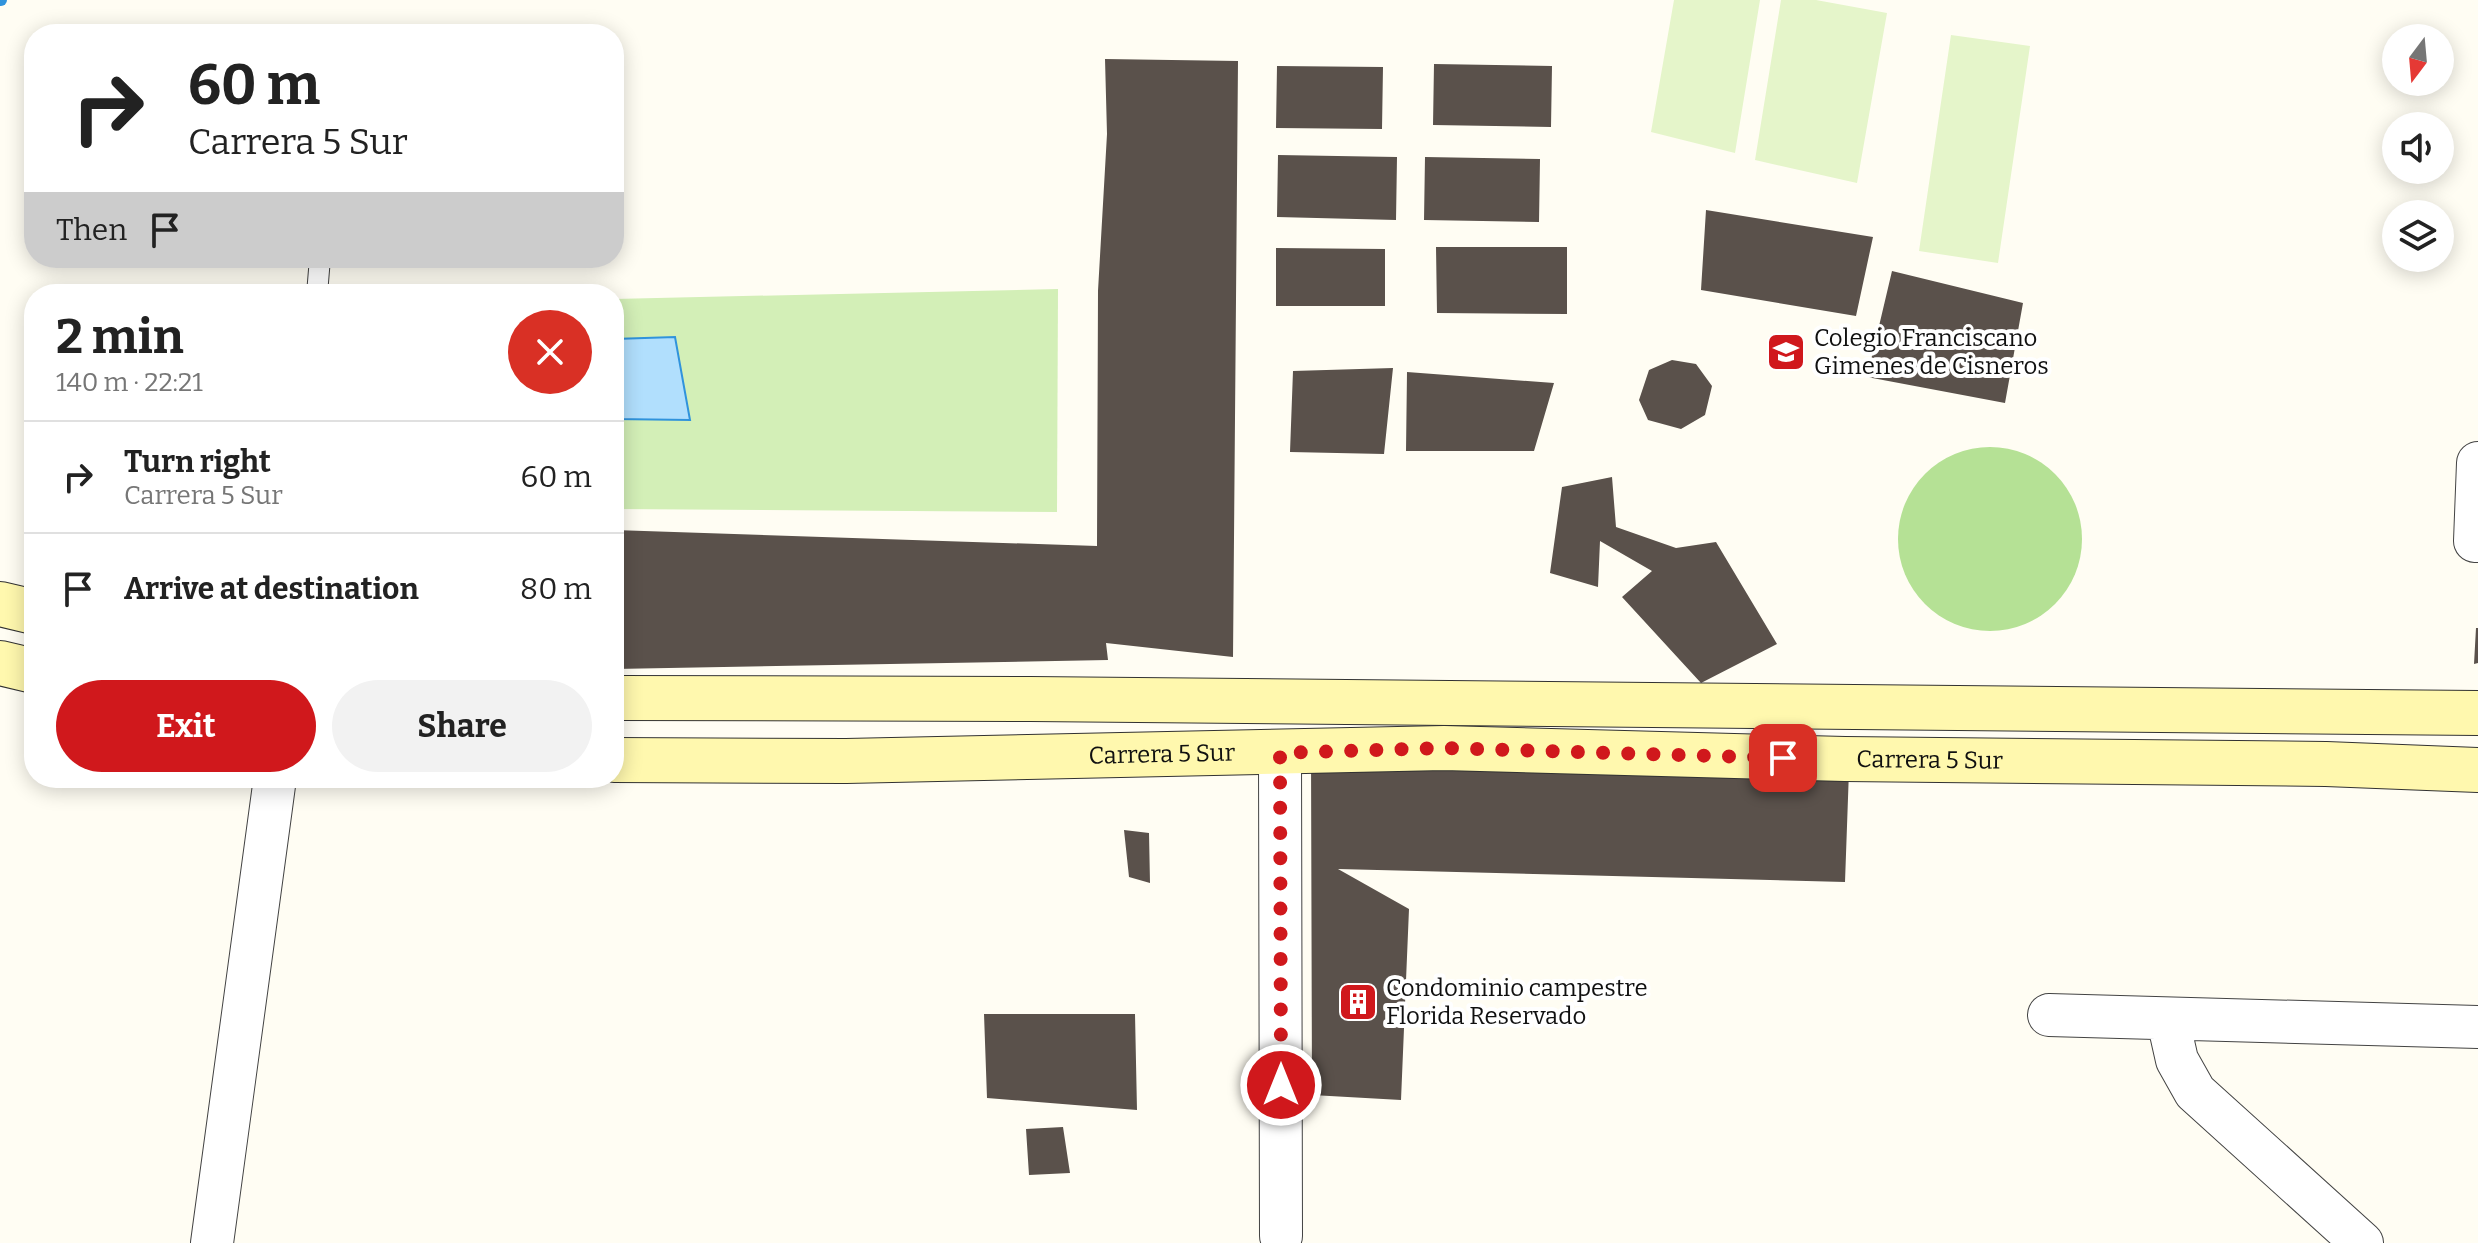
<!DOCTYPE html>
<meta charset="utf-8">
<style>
body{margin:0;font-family:Bitter,serif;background:#f2f2f2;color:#222;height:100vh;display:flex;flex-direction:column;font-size:30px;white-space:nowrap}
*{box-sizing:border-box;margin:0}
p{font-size:26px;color:#767676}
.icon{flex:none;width:44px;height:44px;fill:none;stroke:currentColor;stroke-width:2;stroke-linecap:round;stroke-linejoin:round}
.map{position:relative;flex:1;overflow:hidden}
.side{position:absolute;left:24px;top:284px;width:600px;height:504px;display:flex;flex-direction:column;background:#fff;border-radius:32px;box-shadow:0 4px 20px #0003}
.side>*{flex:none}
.top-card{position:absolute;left:24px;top:24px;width:600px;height:244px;border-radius:32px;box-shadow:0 4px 20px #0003;background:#fff;color:#222;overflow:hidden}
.needle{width:52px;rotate:196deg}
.tools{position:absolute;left:2382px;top:24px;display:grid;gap:16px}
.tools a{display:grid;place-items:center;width:72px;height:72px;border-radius:50%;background:#fff;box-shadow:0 4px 20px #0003;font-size:40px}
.pin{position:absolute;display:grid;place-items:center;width:68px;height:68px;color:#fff;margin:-34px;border-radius:16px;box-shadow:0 4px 12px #0006}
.me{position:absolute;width:88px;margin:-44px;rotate:0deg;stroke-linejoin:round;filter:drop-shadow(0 0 6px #0008)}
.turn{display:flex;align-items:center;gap:28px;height:168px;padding:0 32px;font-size:36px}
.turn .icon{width:104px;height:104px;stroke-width:2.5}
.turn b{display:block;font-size:56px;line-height:68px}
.then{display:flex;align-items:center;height:76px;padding:0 32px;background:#0003;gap:16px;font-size:30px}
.round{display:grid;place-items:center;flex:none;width:84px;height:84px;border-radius:42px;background:#f2f2f2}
.head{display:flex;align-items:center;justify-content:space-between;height:136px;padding:0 32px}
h1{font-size:48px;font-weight:700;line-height:60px}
.button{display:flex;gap:16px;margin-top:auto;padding:16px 32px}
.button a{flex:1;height:92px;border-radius:48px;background:#d0181c;color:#fff;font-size:32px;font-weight:700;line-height:92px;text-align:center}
.button a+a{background:#f2f2f2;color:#222}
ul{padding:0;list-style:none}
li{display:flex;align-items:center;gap:24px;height:112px;padding:0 32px;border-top:2px solid #e0e0e0}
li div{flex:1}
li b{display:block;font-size:30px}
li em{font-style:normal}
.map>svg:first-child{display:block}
.green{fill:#d3efb7}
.forest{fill:#b5e195}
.pitch{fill:#e5f5ca}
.water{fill:#b1dffd;stroke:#3093dc;stroke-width:2}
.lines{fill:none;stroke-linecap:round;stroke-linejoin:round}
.stream{stroke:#3093dc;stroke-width:12}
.building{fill:#5a514b}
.lane-casing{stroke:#434343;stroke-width:22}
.street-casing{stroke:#434343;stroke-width:44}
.secondary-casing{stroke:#323232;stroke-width:46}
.lane{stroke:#fff;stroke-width:20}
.street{stroke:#fff;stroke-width:42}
.secondary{stroke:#fff8ae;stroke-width:44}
.route{stroke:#d0181c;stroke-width:14;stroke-dasharray:0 25.2}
.labels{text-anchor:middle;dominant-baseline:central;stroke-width:8;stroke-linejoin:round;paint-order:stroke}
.poi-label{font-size:24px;fill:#101010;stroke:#fff;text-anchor:start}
.street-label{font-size:24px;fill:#101010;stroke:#fff}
</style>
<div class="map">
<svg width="2478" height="1243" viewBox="0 0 2478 1243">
<rect width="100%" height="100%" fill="#fffdf3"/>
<path class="green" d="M1058,289L1057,512L614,509V299Z"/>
<path class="forest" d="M1898 539a92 92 0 1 1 184 0a92 92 0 1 1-184 0Z"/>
<path class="pitch" d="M1674,0H1760L1735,153L1651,132Z
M1781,0H1816L1887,13L1857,183L1755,160Z
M1951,35L2030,46L1998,263L1919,251Z"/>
<path class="water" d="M675,337L690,420L614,419V339Z"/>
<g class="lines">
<path class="stream" d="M0,0H1"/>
</g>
<path class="building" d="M1105,59L1238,61L1233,657L1106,643L1108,660L614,669V530L1097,546L1098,291L1107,134Z
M1434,64L1552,66L1551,127L1433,125Z
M1277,66L1383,67L1382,129L1276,128Z
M1278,155L1397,157L1396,220L1277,217Z
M1425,157L1540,159L1539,222L1424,220Z
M1706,210L1873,237L1856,316L1701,290Z
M1436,247H1567V314L1437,313Z
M1276,248L1385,249V306H1276Z
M1892,271L2023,303L2005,403L1867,377Z
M1672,360L1696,364L1712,386L1705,415L1681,429L1648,420L1639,400L1649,370Z
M1393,368L1384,454L1290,452L1293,371Z
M1407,372L1554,383L1534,451H1406Z
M1612,477L1616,527L1676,548L1716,542L1777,644L1701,683L1622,597L1652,571L1600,541L1598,587L1550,573L1562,487Z
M2476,628H2478V663L2474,664Z
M1311,752L1849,770L1845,882L1338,869L1409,909L1401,1100L1312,1095Z
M1124,830L1149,833L1150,883L1129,877Z
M984,1014H1135L1137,1110L987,1098Z
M1063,1127L1070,1173L1029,1175L1026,1129Z"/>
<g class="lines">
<g class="lane-casing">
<path id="lane" d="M317,294L320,258"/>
</g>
<g class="street-casing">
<path id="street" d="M2478,463L2475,541H2478
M1280,753L1281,1236
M2049,1015L2478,1027
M2168,1020L2177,1060L2195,1092L2362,1243
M212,1243L275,778"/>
</g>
<g class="secondary-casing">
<g id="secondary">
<path d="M0,604L34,612"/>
<path d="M0,663L34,671"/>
<path d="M614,698L1031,699L2478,713"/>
<path id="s1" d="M614,760L846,761L1444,748L1845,759L2326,764L2478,770"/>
</g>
</g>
<use href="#lane" class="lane"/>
<use href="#street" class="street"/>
<use href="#secondary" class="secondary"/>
</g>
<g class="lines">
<path class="route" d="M1281,1085L1280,753L1444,748L1783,758"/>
</g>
<defs>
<g id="school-square" transform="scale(2)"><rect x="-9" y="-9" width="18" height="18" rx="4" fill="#d0181c" stroke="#fff"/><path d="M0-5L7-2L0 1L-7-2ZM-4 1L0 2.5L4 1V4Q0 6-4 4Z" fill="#fff"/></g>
<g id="building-square" transform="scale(2)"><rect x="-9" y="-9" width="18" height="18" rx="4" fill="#d0181c" stroke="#fff"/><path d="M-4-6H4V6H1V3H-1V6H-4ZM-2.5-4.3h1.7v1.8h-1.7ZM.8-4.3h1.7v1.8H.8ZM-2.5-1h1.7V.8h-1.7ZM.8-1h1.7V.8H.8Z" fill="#fff"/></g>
</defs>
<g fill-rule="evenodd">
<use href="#school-square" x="1786" y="352"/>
<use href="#building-square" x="1358" y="1002"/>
</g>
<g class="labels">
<g class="poi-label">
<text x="1814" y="338">Colegio Franciscano<tspan x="1814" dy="28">Gimenes de Cisneros</tspan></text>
<text x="1386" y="988">Condominio campestre<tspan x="1386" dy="28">Florida Reservado</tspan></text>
</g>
<g class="street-label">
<text stroke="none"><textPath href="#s1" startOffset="548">Carrera 5 Sur</textPath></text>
<text stroke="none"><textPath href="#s1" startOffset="1316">Carrera 5 Sur</textPath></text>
</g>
</g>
</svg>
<div class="tools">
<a><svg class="needle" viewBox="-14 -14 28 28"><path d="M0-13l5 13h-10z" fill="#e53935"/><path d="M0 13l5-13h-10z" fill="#767676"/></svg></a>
<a><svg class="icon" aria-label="sound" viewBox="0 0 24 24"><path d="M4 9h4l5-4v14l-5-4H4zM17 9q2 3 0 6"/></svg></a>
<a><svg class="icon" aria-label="layers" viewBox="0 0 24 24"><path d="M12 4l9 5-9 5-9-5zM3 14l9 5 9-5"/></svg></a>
</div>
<div class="pin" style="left:1783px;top:758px;background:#d93025"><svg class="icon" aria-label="arrive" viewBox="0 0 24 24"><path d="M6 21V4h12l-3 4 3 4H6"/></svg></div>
<svg class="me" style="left:1281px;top:1085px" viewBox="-20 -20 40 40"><circle r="17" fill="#d0181c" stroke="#fff" stroke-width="3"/><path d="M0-11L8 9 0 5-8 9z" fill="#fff"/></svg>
<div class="top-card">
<div class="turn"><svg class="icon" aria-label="right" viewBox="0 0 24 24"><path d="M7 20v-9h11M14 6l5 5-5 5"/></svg><div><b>60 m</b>Carrera 5 Sur</div></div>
<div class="then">Then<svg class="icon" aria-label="arrive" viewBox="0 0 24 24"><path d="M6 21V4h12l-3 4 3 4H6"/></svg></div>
</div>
<section class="side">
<div class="head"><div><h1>2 min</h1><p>140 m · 22:21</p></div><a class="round" style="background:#d93025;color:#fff"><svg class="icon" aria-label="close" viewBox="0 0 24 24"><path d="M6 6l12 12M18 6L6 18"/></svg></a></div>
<ul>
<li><svg class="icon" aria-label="right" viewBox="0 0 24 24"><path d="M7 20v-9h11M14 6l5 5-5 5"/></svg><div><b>Turn right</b><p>Carrera 5 Sur</p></div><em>60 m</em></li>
<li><svg class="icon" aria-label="arrive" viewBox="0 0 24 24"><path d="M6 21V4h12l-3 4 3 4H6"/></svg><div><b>Arrive at destination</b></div><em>80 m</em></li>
</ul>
<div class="button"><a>Exit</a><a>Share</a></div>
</section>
</div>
